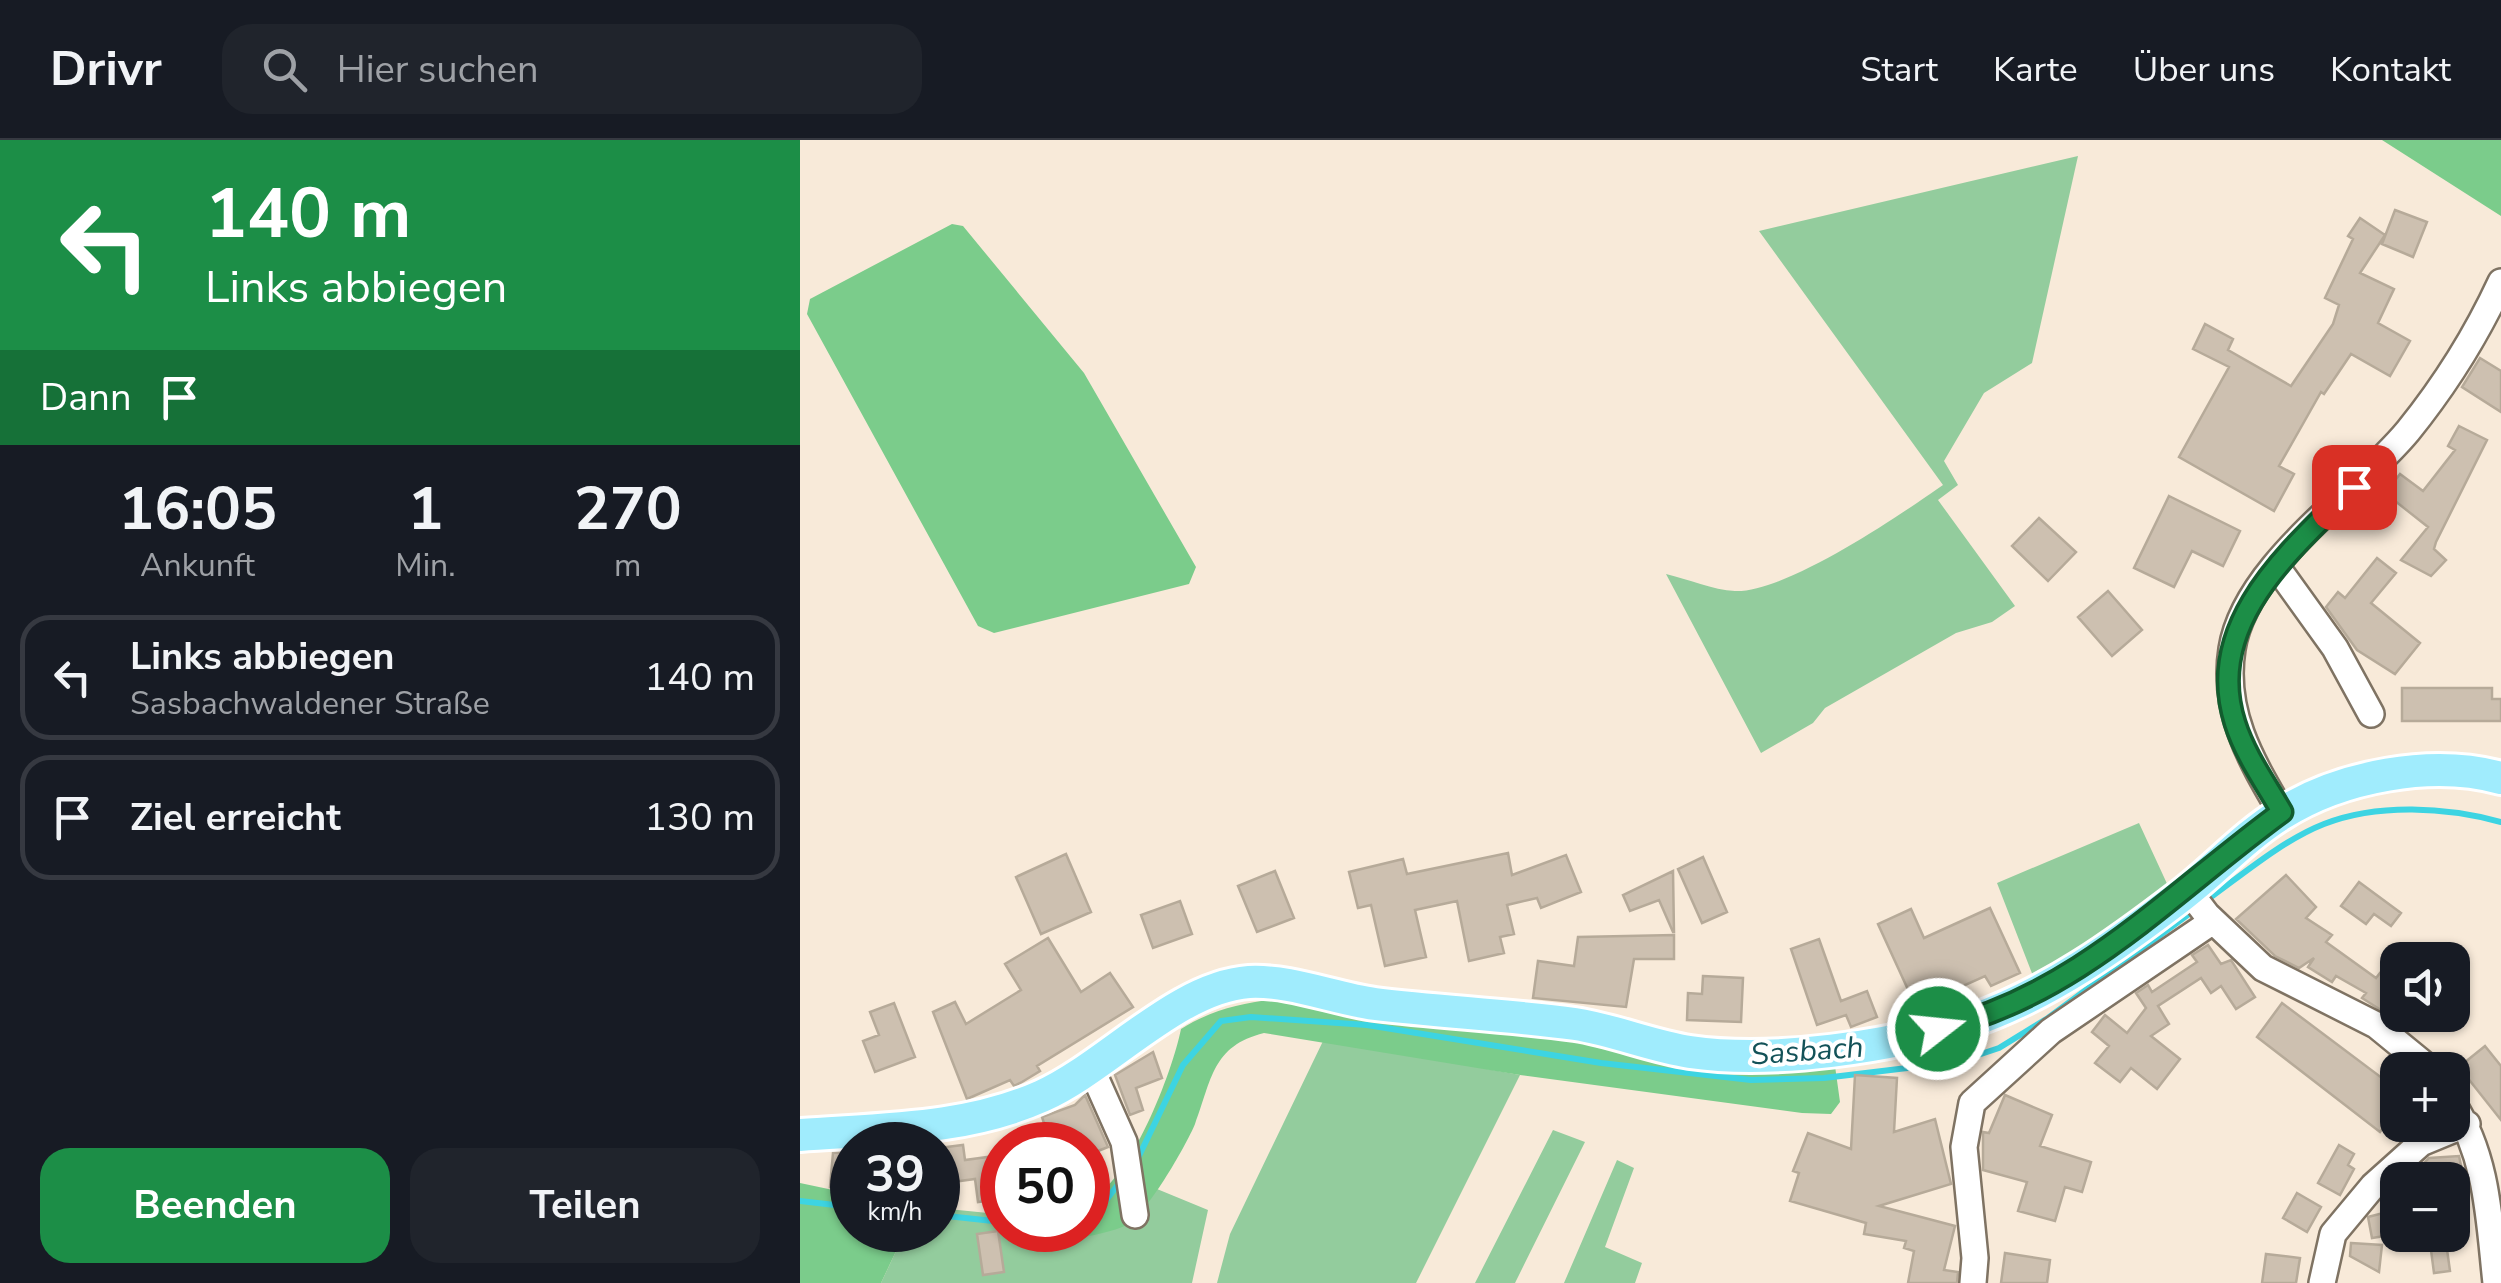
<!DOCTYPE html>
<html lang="de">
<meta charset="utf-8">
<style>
body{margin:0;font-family:"Nunito Sans",sans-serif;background:#20242c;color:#f1f3f6;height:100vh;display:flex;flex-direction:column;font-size:38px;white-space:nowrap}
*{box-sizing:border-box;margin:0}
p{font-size:32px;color:#9ea1a6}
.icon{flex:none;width:55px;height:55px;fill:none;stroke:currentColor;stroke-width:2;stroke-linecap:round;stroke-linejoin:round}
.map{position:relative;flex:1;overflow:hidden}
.panel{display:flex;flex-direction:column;background:#171b24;width:800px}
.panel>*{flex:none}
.hud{background:#1c8e47;color:#fff;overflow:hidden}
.fabs{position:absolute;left:1580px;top:802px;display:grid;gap:20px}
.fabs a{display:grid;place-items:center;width:90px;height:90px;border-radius:20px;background:#171b24;box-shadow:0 2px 8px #0004;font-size:50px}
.speed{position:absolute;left:30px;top:982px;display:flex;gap:20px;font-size:50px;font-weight:700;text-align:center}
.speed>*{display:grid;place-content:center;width:130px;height:130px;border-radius:50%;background:#171b24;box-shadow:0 2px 8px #0004;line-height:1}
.speed small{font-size:25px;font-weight:400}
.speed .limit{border:15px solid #d22;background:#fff;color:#111}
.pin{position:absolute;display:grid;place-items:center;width:85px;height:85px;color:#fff;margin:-42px;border-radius:20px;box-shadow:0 5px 15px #0006}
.me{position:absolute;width:110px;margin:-55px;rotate:74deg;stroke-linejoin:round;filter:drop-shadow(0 0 8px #0008)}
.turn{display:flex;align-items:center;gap:35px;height:210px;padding:0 40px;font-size:45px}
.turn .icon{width:130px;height:130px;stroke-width:2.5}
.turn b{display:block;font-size:70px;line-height:85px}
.then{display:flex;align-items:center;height:95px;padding:0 40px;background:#0003;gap:20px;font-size:38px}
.eta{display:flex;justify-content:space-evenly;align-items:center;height:170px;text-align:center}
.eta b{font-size:60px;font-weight:700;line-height:70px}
.button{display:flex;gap:20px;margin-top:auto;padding:20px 40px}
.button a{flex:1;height:115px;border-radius:30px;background:#1c8e47;color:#fff;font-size:40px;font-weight:700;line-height:115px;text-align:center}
.button a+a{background:#20242c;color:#f1f3f6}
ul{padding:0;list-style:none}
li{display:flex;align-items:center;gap:30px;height:125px;margin:0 20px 15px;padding:0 20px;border:5px solid #363941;border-radius:30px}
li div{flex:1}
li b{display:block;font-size:38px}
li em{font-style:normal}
header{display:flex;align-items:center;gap:60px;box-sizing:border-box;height:140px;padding:0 50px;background:#171b24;border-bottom:2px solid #363941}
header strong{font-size:48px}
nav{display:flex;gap:55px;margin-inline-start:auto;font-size:35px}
.search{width:700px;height:90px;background:#20242c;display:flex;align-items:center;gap:25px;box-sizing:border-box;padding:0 35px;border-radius:30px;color:#9ea1a6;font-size:38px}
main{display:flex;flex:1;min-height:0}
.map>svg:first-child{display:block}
.green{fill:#93cc9d}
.forest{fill:#7bcc8b}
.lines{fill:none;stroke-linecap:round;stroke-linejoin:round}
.stream{stroke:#3dd4e2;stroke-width:6}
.building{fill:#cdc0b0;stroke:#b6aa99;stroke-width:2.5}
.minor-casing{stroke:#7f7363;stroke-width:30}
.major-casing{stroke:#fff;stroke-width:38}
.minor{stroke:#fff;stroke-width:25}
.major{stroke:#a0ecfd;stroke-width:32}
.route-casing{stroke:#125c2e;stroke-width:25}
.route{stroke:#1c8e47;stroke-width:18}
.labels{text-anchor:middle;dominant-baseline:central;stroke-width:8;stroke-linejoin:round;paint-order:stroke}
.water-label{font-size:30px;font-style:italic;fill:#135258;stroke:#fff}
</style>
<header>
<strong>Drivr</strong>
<div class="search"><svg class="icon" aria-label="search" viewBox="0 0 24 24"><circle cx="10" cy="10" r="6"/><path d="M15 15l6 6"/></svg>Hier suchen</div>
<nav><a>Start</a><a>Karte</a><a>Über uns</a><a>Kontakt</a></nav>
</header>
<main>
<section class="panel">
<div class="hud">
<div class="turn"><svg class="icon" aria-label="left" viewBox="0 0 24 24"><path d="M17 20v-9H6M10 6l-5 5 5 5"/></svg><div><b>140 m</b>Links abbiegen</div></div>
<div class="then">Dann<svg class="icon" aria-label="arrive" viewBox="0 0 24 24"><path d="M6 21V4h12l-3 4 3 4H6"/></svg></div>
</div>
<div class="eta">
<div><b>16:05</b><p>Ankunft</p></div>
<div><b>1</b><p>Min.</p></div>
<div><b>270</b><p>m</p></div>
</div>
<ul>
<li><svg class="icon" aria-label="left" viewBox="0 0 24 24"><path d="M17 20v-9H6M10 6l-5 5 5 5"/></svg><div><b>Links abbiegen</b><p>Sasbachwaldener Straße</p></div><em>140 m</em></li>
<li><svg class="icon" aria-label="arrive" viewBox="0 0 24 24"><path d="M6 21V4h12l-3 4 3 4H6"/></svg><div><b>Ziel erreicht</b></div><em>130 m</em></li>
</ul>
<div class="button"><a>Beenden</a><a>Teilen</a></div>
</section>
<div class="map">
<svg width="1701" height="1143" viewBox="0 0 1701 1143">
<rect width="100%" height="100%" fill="#f8ead9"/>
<path class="green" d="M1278,16L1232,223L1184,253L1144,321L1158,345L1138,360L1215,466L1192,482L1156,493L1025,568L1013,583L961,613L866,434C888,439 913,450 935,451C986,453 1100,375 1143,345L959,91Z
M1339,683L1369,748L1235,841L1197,743Z
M524,899L720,935L616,1143H417L430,1094Z
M753,990L785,1002L715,1143H675Z
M817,1020L834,1028L805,1107L842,1123L835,1143H764Z
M357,1049L408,1070L392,1143H81L106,1090H138V1068L198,1074L210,1098L246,1102L328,1085Z"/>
<path class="forest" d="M1582,0H1701V76Z
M152,84L163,86L284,233L396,427L389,444L194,493L178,486L7,174L10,159Z
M490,857L935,925L1035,926L1040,962L1031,974L1002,973L720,935L464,893C412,906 412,939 395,984C386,1006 345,1077 325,1086C290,1100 246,1102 210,1098L206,1090H288V1061C331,1041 372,933 381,889C416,867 450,862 490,857Z
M0,1043L52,1054V1090H106L81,1143H0Z"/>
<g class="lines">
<path class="stream" d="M1407,760C1442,735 1483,700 1524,684C1578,663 1646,667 1701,682
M337,1020L383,925L421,881L451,877L567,885L801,923L951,940L1024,938L1157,922L1199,908L1248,878L1397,768
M0,1061L52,1067
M288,1069L304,1063L323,1038
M138,1075L202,1082"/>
</g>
<path class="building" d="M1595,70L1627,82L1613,117L1582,104Z
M1560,78L1585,95L1560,133L1594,149L1578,183L1610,201L1590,236L1551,214L1524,254L1521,252L1479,326L1494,334L1474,371L1379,317L1429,227L1393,209L1405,184L1433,199L1428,210L1491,246L1533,184L1539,165L1525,158L1553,99L1548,96Z
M1680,218L1701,231V272L1662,247Z
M1659,286L1687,300L1636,402L1634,409L1646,420L1631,436L1601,420L1628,387L1585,353L1600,334L1623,351L1655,310L1648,306Z
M1369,356L1440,391L1423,426L1392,411L1374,447L1334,428Z
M1239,378L1276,412L1248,441L1212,406Z
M1577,418L1596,433L1571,463L1620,503L1595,534L1557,510L1526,467L1538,452L1545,458Z
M1308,451L1342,490L1312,516L1278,477Z
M1602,548H1692V559H1701V581H1602Z
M708,713L712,735L766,715L781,752L741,768L737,758L707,765L714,794L700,797L704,813L669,821L657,761L615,770L626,817L585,826L571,765L558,768L549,732L603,719L607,734Z
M266,714L291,772L241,794L216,737Z
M903,717L927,772L902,783L878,729Z
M475,731L494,778L457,792L438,746Z
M873,731L874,792H873L859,760L830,771L823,755Z
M1486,735L1516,767L1506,778L1532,795L1526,802L1576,838L1580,833L1598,845V881L1562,858L1566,853L1536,836L1532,842L1508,827L1514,818L1499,828L1475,816L1436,779Z
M1559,742L1601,773L1591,786L1574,774L1566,784L1541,766Z
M380,761L392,794L353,808L341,775Z
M1190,768L1220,833L1191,846L1185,836L1116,867L1078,784L1111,769L1124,798Z
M874,795V819H834L826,867L733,858L738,821L774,826L778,797Z
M248,798L281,852L310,833L333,867L237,926L240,931L222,942L214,946L210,940L167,959L133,872L155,862L166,884L221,850L205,824Z
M1019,799L1041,861L1067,851L1077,877L1051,887L1046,875L1017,885L991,809Z
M1408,805L1421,824L1431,820L1455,857L1436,869L1421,846L1411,853L1401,838L1358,866L1369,884L1351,896L1380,919L1357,949L1331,928L1320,942L1295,923L1309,906L1292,892L1305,875L1327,893L1346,868L1336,853L1348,845L1352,852L1397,822L1392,815Z
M903,836L943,838L941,882L887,880L888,853L902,854Z
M94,863L115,917L75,932L63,901L79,895L70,872Z
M1482,863L1598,950V968L1580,992L1457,897Z
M1685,906L1701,926V980L1659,927Z
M353,912L362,938L336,948L343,970L330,975L315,935Z
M1055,935L1097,938L1094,992L1135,979L1151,1044L1079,1066L1155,1086L1144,1130L1158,1132L1157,1143H1108L1114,1111L1104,1108L1106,1101L1064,1094L1066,1083L990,1061L999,1033L993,1031L1008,993L1051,1009Z
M285,955L308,1007L293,1013L288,1000L251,1005L242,977L275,965Z
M1205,955L1252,975L1240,1006L1291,1022L1282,1052L1265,1047L1255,1081L1218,1071L1227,1042L1183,1030V992L1189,993Z
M163,1005L165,1020L202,1015V1059L178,1062L175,1039L138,1044V1008Z
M1539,1005L1554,1014L1548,1025L1554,1029L1540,1055L1518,1043Z
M52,1012V1049L30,1047L33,1013Z
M1659,1016L1664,1040H1608L1629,1018Z
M1497,1053L1521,1067L1507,1092L1483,1078Z
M1587,1072L1591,1095L1572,1098L1568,1077Z
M198,1091L204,1132L183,1135L177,1094Z
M1629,1095H1645L1650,1131L1634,1133Z
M1551,1103L1582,1105L1579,1132L1550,1116Z
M1205,1113L1250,1120L1247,1143H1201Z
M1466,1114L1500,1118L1496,1143H1462Z"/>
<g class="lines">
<g class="minor-casing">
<path id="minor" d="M1476,426L1535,508L1571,574
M1482,673C1451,620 1422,572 1432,509C1445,425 1556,354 1608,291C1646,244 1676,196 1701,142
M1388,750L1407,775L1463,828L1576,885L1631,930
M291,928L324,1002L335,1075
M1652,962C1688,1018 1689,1079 1696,1143
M1173,1143L1175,1118L1164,1007L1172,963L1251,891L1413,781
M1522,1143L1533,1094L1573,1046L1621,1003L1667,984"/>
</g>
<g class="major-casing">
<path id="major" d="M0,995C82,989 166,990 242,956C307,927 377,847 449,842C492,840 532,858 575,864C641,872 708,875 775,884C814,890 851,906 890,912C973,924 1091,907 1171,881C1249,854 1317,805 1382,755C1416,729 1444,697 1481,674C1541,636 1632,619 1701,638"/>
</g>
<use href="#minor" class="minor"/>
<use href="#major" class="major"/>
</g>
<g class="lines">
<g class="route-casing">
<path id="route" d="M1138,889C1277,856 1371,753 1482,672C1466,644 1445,615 1435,583C1403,483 1491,410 1554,347"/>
</g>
<use href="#route" class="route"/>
</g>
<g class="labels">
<g class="water-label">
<text transform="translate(1007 911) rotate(-4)">Sasbach</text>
</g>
</g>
</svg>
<div class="fabs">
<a><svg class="icon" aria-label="sound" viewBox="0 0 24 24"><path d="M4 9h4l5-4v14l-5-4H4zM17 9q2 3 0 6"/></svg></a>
<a>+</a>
<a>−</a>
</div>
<div class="speed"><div>39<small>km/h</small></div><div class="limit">50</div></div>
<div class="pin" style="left:1554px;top:347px;background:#d93025"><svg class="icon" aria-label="arrive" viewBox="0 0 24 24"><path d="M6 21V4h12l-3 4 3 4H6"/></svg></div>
<svg class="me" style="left:1138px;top:889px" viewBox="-20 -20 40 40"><circle r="17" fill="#1c8e47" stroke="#fff" stroke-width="3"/><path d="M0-11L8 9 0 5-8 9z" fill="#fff"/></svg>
</div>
</main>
